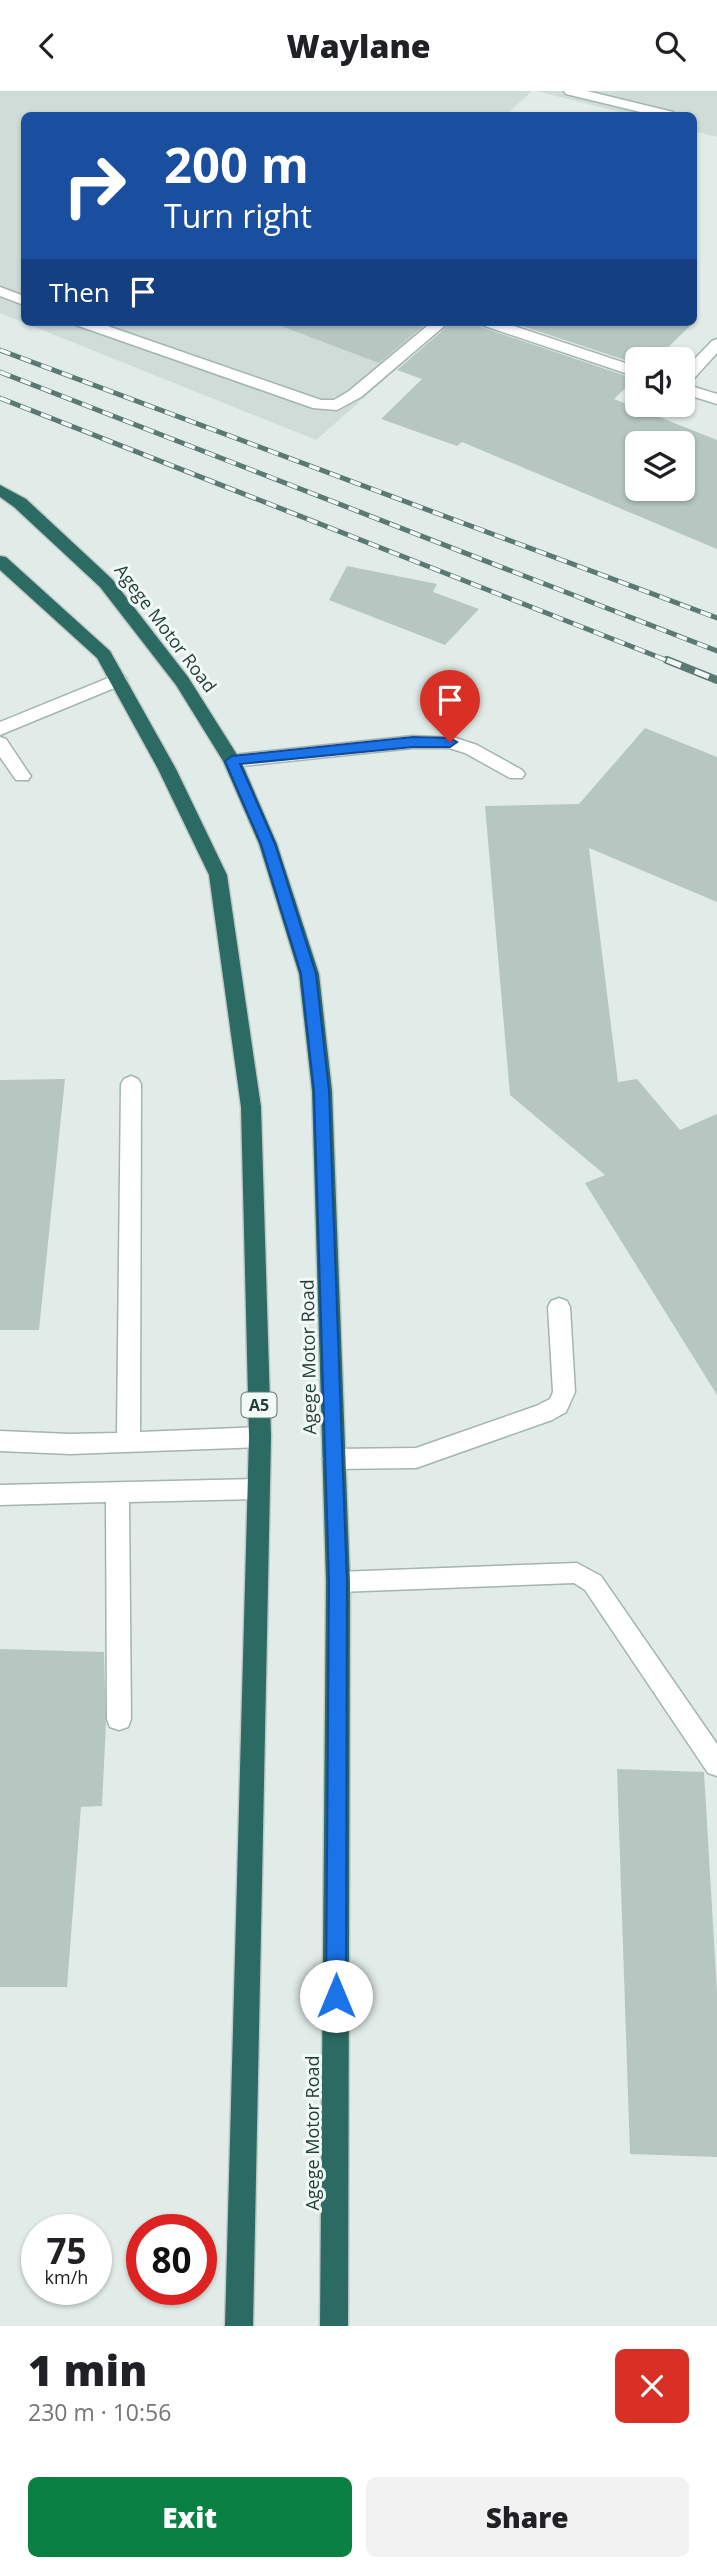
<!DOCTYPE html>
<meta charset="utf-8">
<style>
body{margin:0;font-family:"Open Sans",sans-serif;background:#f2f2f2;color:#202124;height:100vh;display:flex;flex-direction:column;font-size:26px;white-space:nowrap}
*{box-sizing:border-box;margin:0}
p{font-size:23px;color:#757577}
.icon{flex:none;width:38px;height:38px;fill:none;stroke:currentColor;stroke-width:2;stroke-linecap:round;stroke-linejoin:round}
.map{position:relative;height:2235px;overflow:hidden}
.panel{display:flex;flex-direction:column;background:#fff;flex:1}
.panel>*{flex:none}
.guide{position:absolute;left:21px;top:21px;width:676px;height:214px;border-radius:10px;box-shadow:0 2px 5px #0004;background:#1a4fa0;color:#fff;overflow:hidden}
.buttons{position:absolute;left:625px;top:256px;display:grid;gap:14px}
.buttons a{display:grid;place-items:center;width:70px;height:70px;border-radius:10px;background:#fff;box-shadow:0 2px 5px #0004;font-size:35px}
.speed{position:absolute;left:21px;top:2123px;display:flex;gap:14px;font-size:35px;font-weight:700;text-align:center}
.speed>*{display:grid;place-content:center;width:91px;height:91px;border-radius:50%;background:#fff;box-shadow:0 2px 5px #0004;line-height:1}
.speed small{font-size:18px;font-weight:400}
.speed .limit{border:10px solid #d22;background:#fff;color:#111}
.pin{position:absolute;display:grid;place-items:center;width:60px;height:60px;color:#fff;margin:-72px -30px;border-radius:50% 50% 50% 0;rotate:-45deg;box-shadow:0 0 7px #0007}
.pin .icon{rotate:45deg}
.me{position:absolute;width:77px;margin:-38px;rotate:0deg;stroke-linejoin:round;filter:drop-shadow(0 0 5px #0008)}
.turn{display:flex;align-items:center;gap:24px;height:147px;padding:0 28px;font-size:32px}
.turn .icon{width:91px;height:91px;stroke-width:2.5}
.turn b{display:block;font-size:49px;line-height:60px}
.then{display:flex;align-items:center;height:66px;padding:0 28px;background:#0003;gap:14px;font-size:26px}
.round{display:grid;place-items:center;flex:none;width:74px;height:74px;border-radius:10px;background:#f2f2f2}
.headline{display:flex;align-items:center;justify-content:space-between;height:119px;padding:0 28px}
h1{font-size:42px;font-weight:800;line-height:52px}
.primary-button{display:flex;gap:14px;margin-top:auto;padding:14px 28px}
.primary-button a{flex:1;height:80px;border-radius:10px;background:#0b8043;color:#fff;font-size:28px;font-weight:800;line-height:80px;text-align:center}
.primary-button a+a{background:#f2f2f2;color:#202124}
header{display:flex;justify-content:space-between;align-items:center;height:91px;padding:0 28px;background:#fff;font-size:32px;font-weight:800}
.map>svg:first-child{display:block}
.built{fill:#cfdcd7}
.building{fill:#b6c7c1;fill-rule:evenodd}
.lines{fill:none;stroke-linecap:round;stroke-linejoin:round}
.minor-casing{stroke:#a4b4b0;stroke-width:3}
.highway-casing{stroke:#c1c9c7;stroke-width:3}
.minor{fill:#fff;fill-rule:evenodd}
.highway{fill:#2b6b63;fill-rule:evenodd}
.rail-far1-casing{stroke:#5b7973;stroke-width:5}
.rail-casing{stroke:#5b7973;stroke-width:8}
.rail-far1{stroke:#f2f9f6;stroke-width:3.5;stroke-dasharray:11;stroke-linecap:butt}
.rail{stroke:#f2f9f6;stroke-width:5;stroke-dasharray:15;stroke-linecap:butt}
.route{fill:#1a73e8;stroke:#114b97;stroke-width:2}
.labels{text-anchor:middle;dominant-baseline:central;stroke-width:6;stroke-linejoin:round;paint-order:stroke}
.shield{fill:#f2f9f6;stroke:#607671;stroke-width:2}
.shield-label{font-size:16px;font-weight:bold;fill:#213e38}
.street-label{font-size:18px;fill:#213e38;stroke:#f2f9f6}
</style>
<header><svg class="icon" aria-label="back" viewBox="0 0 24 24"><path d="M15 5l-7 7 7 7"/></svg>Waylane<svg class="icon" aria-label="search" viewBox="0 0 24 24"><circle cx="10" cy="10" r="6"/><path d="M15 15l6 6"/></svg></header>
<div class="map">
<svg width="717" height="2235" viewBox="0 0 717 2235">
<rect width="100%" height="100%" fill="#e1ece8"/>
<path class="built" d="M0,0H532L506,24H24V231H450L316,349L0,222Z
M536,0H717V46L693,40V24H632Z"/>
<path class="building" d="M281,231H428L379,272L281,235Z
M452,231H476L481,236L635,288L614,308L717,349V458L462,351L457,355L381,328L422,288L397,279ZM637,352H682V397H637Z
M510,231H694L656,268H637V273Z
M347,475L437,493L433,501L479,518L445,554L329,509Z
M645,637L717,666V811L589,757L618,991L637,988L680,1039L717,1023V1304L585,1092L605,1084L510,1004L485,715L579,713Z
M65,988L39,1239H0V989Z
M0,1558L104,1561L106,1632L102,1715L81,1716L67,1896H0Z
M617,1678L704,1681L717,1901V2066L630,2063Z"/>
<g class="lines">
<g class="minor-casing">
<path id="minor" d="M564,0H587L673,21L675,24H653L566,3Z
M0,196L24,205V214L0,205Z
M73,231H96L321,309H334L349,300L432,231H449L361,306L337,319L313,317L76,234Z
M479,231H502L637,276V286L482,234Z
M717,248V262L688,294L717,303V313L682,302V281L712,250Z
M118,583L124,585L127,589L124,593L0,644V631Z
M413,645L456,647L477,654L522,679L525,683L522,687H510L465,662L449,657H413L232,676L223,670L232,664Z
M0,646L6,648L28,681L31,685L28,689H16L0,666Z
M131,985L138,988L141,993L140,1341L260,1336L268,1339L271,1346L268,1353L260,1356L70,1363L0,1360V1340L70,1343L117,1342L121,993L124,988Z
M559,1207L567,1210L570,1216L575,1301L566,1321L552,1329L416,1377L333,1378L325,1375L322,1368L325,1361L333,1358L416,1357L536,1315L550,1308L553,1301L548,1216L551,1210Z
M257,1388L265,1391L268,1398L265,1405L257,1408L129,1411L131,1628L128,1636L119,1639L110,1636L107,1628L106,1411L0,1414V1394Z
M577,1472L601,1485L717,1653V1685L708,1682L585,1499L574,1492L338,1501L330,1498L326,1491L330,1484L338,1481Z"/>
</g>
<g class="highway-casing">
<path id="highway" d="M0,394L26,408L112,488L188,586L241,670L277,753L319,883L332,1000L350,1491L348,2235H320L326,1491L312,1000L299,883L259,753L223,670L176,594L100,496L14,416L0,406Z
M0,465L6,466L110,560L176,678L227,784L261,1016L271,1346L253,2235H225L249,1346L241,1016L209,784L158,678L97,567L0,479Z"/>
</g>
<use href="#minor" class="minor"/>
<use href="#highway" class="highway"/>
<g class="rail-far1-casing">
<path id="rail-far1" d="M0,259L717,527
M0,281L717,560
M0,307L671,571"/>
</g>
<g class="rail-casing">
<path id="rail" d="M667,569L717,589"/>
</g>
<use href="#rail-far1" class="rail-far1"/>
<use href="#rail" class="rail"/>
</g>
<path class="route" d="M413,646L450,647L457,651L450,656H413L240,673L275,753L316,883L329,1000L347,1491L346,1905L343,1911L336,1914L329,1911L326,1905L329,1491L314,1000L301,883L261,753L225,670L232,665Z"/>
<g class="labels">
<rect class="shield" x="241.5" y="1301.5" width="35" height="25" rx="5"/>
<g class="shield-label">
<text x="259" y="1314">A5</text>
</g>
<g class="street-label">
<text transform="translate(166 537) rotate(53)">Agege Motor Road</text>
<text transform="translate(308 1266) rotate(-91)">Agege Motor Road</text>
<text transform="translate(312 2042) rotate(-90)">Agege Motor Road</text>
</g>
</g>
</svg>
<div class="buttons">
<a><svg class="icon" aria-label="sound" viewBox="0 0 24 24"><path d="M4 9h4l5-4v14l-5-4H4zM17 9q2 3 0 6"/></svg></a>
<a><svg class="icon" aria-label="layers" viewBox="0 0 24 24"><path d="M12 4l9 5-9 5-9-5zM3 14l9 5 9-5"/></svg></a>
</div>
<div class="speed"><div>75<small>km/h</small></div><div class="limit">80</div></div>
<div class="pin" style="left:450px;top:651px;background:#d93025"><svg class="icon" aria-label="arrive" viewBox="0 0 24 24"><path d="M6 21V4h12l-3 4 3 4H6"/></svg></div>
<svg class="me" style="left:336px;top:1905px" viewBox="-20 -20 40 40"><circle r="19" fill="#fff"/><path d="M0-13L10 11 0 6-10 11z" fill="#1a73e8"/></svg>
<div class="guide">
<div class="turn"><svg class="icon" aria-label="right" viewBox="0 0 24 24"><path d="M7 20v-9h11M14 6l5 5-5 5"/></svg><div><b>200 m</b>Turn right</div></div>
<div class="then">Then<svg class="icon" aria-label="arrive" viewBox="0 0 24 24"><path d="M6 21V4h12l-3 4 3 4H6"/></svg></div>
</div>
</div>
<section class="panel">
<div class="headline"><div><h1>1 min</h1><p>230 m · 10:56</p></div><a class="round" style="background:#d93025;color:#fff"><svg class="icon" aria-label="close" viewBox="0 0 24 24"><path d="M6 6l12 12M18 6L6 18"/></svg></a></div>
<div class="primary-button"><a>Exit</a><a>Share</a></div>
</section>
